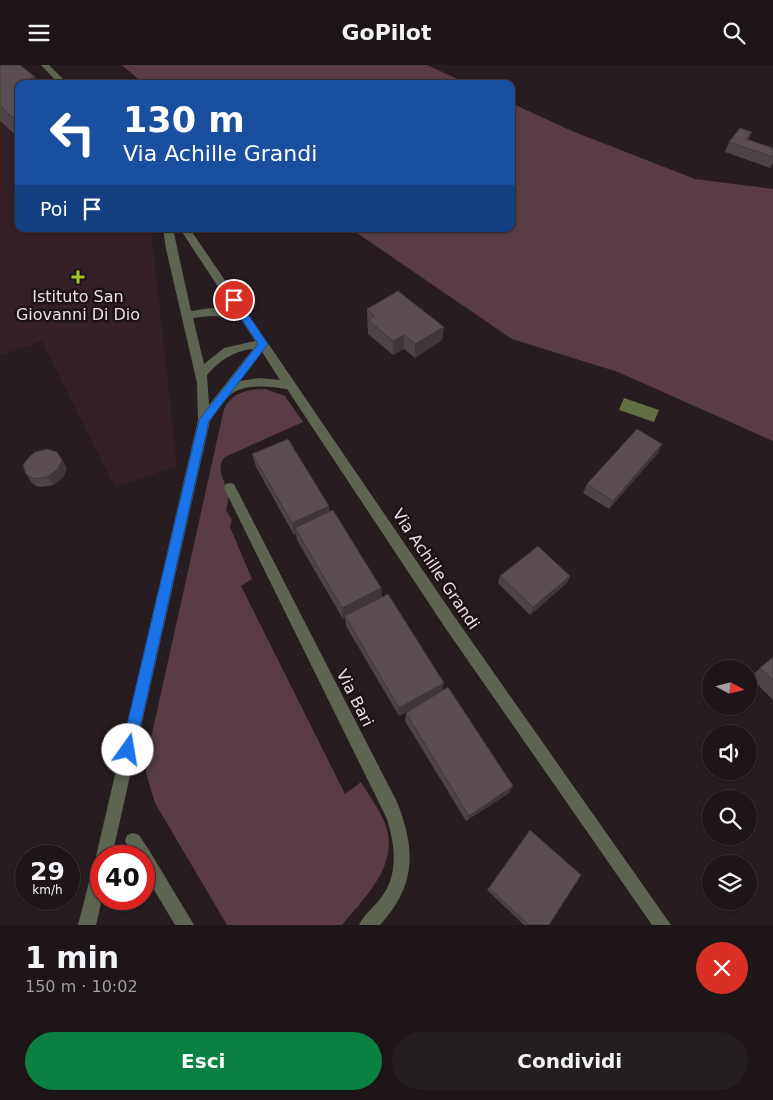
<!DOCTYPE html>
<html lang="it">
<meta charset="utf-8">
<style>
body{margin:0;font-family:"DejaVu Sans",sans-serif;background:#251e20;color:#f1f3f6;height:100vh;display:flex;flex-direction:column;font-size:19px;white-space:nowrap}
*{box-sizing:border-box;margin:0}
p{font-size:16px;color:#a09fa1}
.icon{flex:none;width:28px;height:28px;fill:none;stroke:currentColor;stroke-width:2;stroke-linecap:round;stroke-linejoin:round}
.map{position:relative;height:860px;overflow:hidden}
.side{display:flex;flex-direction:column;background:#1d1517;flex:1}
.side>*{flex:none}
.guide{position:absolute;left:15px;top:15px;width:500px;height:152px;border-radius:10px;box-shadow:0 1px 4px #0004,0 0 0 1px #3b3436;background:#1a4fa0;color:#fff;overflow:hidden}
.needle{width:32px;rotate:97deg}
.controls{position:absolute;left:702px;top:595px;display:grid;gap:10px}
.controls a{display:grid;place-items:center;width:55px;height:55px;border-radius:50%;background:#1d1517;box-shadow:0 1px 4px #0004,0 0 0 1px #3b3436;font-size:25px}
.speed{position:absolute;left:15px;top:780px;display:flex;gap:10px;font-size:25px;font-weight:700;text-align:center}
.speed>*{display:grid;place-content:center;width:65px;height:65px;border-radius:50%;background:#1d1517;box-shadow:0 1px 4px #0004,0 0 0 1px #3b3436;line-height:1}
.speed small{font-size:12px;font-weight:400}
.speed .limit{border:8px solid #d22;background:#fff;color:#111}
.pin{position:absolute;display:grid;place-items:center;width:42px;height:42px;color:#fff;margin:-21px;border:2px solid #fff;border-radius:50%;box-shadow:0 1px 5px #0007}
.me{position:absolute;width:55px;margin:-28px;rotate:13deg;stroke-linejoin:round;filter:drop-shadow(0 0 4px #0008)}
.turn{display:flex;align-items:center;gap:18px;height:105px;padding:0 25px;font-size:22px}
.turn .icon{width:65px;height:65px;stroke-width:2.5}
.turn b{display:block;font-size:35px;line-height:42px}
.then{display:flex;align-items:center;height:48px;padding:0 25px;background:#0003;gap:10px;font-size:19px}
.round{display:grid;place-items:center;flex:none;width:52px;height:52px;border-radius:26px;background:#251e20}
.summary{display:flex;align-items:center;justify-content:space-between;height:85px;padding:0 25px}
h1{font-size:30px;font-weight:600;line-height:38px}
.action{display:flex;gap:10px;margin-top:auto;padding:10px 25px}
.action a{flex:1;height:58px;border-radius:30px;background:#0b8043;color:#fff;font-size:20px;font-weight:600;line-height:58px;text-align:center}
.action a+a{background:#251e20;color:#f1f3f6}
header{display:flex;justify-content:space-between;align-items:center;height:65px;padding:0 25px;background:#1d1517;font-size:22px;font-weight:600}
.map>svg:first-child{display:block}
.built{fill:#332127}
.green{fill:#593c45}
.water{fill:#616f43}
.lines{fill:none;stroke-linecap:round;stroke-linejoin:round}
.minor{fill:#5d6451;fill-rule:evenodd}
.tertiary{fill:#5d6451;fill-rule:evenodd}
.wall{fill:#4e4347}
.shaded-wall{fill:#403739}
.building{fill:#5b4e52;stroke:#403739}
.route{fill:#1a73e8;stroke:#114b97}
.poi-dot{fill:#a2c929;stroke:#1d1216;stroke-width:2}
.labels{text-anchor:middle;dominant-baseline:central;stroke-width:5;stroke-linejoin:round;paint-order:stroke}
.poi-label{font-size:16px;fill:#e9e1e3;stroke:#1d1216}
.street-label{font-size:16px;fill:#e9e1e3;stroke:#1d1216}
</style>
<header><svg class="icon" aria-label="menu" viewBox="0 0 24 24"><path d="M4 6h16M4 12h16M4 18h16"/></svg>GoPilot<svg class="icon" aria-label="search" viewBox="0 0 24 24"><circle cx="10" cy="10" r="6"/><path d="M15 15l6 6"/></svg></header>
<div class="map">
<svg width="773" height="860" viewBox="0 0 773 860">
<rect width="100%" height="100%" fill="#271c1f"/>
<path class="built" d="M0,0L19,19V164H151L177,401L115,422L42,276L2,290L0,289Z"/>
<path class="green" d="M122,0H427L468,19H144Z
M511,38L572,66L695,114L773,124V376L618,307L512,274L351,164H511Z
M265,324L285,331L303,357L225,392C214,404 226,416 228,430C229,434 227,441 226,445L232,455L230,462L252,514L241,521L345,729L361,717C369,731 381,746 386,761C399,801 364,833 342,860H227L155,738L146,708L147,691L223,348C229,328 247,324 265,324Z"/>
<path class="water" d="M624,333L659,345L654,357L619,345Z"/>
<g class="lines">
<path class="minor" d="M230,418L234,419L397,737C416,785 416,821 380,860H359C364,849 374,842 381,833C399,809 395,780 387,754L224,423L226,419Z
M133,768L139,770L149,785L194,860H175L144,808V791H133L125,776L127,770Z"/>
<path class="tertiary" d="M41,0H49L68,19H59Z
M163,164H173L191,246L211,243L234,246L180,164H190L456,554L671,860H652L446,564L287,324C269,321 243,318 229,331C222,338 216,348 210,356L112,791H101L102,834L96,860H78L93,801L97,794L96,791L198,355L197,318L166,184ZM211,251L240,253L255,276L224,283L204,299L193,253ZM253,284L209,340L207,310C220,295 233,286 253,284ZM262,287L280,315L259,313L240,316Z"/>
</g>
<path class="wall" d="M0,0L35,12L37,19H19V73L0,56Z
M752,67L748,75L773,83V98L770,103L725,87L729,77Z
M367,244L444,262L442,275L415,293L404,284L393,290L368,269Z
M658,388L609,444L583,428L587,419Z
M252,389L330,447L381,523L382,532L444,618L442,626L509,728L466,756L405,656L406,648L414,643L399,651L346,561L345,552L343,554L297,475L296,469L294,470L256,402Z
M67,403L63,413L53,420L41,422L36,421L32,418L26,409Z
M500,511H570L567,518L530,550L498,518Z
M773,592V635L750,612Z
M530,765L549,860H524L487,825Z"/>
<path class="shaded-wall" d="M35,12L37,19H19V26L16,19Z
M444,262L442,275L415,293V279Z
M404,270V284L393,290V276Z
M662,379L658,388L609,444L613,436Z
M57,387L67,403L63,413L53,420L47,412Z
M329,441L331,453L295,463L296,469L294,470L292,458Z
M570,511L567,518L530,550L533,542Z
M381,523L382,534L343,554L342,543Z
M444,618L442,627L399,651V643Z
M513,721L509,728L466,756L469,751Z"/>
<path class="building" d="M0,0H20L35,12L16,19L19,21V58L0,41Z
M49,17L52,19H43Z
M740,63L752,67L746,74L773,83V92L729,77Z
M398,226L444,262L415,279L404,270L393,276L368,255L375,251L367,244Z
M637,364L662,379L613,436L587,419Z
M288,374L329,441L292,458L252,389Z
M47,384L57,387L62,395L58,404L47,412L35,414L30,412L26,409L23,400L30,391L35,387Z
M333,445L381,523L342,543L295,463Z
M538,481L570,511L533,542L500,511Z
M388,529L444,618L399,643L345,551Z
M773,592V615L760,603Z
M448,622L513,721L469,751L406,648Z
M530,765L581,810L549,860H529L489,823Z"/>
<path class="route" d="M234,232L237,233L268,279L209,356L135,685L133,690L128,692L123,690L121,685L199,355L258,279L229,235Z"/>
<path class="poi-dot" d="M75.5 204.5h5v5h5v5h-5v5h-5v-5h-5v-5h5z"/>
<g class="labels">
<g class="poi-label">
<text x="78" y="231">Istituto San<tspan x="78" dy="18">Giovanni Di Dio</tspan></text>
</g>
<g class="street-label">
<text transform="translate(436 504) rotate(56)">Via Achille Grandi</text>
<text transform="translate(355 633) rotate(63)">Via Bari</text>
</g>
</g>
</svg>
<div class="controls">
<a><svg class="needle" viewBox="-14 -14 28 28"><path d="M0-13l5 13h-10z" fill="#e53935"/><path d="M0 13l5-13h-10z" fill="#a09fa1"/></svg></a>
<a><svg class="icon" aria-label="sound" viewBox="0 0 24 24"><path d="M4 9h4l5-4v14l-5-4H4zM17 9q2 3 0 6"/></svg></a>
<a><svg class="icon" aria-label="search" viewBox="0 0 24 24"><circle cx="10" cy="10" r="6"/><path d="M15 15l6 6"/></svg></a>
<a><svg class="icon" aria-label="layers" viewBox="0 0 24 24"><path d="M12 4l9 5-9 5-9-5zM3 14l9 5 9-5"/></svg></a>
</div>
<div class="speed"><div>29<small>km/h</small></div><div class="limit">40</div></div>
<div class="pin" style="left:234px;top:235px;background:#d93025"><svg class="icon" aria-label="arrive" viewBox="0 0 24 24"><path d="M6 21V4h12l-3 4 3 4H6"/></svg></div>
<svg class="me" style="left:128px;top:685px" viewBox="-20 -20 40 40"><circle r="19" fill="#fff"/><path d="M0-13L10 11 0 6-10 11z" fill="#1a73e8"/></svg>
<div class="guide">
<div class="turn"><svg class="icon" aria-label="left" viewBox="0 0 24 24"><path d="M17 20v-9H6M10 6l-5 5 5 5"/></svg><div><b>130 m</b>Via Achille Grandi</div></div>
<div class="then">Poi<svg class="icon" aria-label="arrive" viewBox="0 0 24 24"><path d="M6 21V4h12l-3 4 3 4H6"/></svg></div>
</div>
</div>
<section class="side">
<div class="summary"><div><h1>1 min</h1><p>150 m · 10:02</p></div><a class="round" style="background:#d93025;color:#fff"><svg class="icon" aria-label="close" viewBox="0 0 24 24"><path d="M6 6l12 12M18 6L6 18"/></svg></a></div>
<div class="action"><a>Esci</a><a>Condividi</a></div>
</section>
